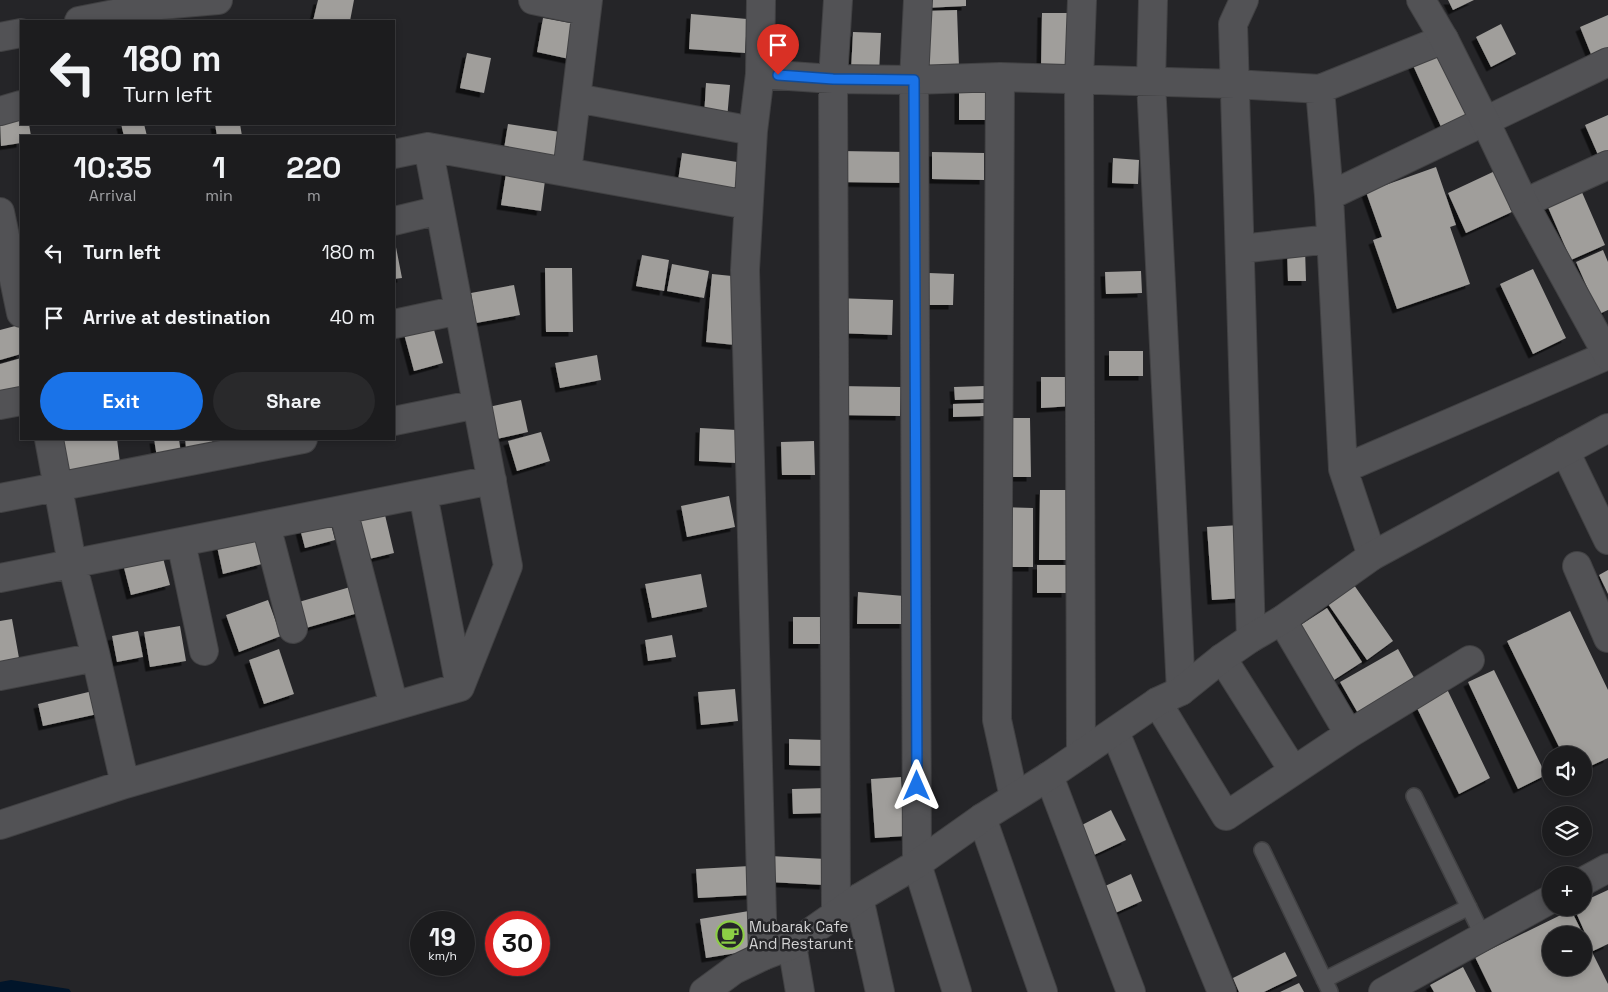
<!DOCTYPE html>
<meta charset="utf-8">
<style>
body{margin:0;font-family:"Space Grotesk",sans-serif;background:#29292b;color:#f1f3f6;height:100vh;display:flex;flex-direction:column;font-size:19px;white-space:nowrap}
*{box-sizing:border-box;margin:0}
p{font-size:16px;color:#a0a1a4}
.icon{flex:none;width:28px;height:28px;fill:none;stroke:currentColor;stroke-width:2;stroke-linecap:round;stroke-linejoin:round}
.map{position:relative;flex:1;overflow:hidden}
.sheet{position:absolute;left:20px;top:135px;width:375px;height:305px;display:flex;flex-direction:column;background:#1c1c1e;border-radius:0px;box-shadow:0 2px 8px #0003,0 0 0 1px #3a3a3c}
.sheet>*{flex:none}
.banner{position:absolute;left:20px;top:20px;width:375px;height:105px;border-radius:0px;box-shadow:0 2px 8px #0003,0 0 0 1px #3a3a3c;background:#1c1c1e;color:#f1f3f6;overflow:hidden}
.fabs{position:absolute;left:1542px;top:746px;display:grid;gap:10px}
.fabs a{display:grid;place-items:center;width:50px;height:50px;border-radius:50%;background:#1c1c1e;box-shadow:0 2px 8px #0003,0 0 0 1px #3a3a3c;font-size:25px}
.speed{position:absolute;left:410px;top:911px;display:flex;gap:10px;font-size:25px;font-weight:700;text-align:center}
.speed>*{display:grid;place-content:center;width:65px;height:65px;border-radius:50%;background:#1c1c1e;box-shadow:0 2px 8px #0003,0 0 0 1px #3a3a3c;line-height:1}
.speed small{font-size:12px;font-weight:400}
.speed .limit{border:8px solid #d22;background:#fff;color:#111}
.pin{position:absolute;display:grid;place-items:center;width:42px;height:42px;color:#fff;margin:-51px -21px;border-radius:50% 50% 50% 0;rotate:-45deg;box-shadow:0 0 5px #0007}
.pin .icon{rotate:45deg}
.me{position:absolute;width:55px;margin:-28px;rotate:0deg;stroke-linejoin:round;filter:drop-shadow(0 0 4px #0008)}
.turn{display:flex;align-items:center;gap:18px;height:105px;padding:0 20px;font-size:22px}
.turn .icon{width:65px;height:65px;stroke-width:2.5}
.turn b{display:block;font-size:35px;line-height:42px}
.eta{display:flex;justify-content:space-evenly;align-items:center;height:85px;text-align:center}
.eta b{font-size:30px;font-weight:600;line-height:35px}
.button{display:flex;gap:10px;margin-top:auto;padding:10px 20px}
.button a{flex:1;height:58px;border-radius:30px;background:#1a73e8;color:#fff;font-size:20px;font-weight:600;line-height:58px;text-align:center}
.button a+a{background:#29292b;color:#f1f3f6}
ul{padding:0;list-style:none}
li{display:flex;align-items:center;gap:15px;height:65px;padding:0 20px}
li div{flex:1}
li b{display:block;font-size:19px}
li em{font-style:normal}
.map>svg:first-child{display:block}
.water{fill:#01152a}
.building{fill:#a09e9b;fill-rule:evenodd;filter:url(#shadow)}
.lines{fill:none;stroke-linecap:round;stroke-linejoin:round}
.service-casing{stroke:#414143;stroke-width:18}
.minor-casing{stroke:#414143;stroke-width:30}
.tertiary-casing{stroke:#414143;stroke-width:30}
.service{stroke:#525255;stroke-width:15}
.minor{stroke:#525255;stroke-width:28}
.tertiary{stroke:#525255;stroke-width:28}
.route-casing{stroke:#114b97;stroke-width:12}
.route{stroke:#1a73e8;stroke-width:9}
.labels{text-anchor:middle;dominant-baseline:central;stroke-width:5;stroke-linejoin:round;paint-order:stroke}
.poi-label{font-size:15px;fill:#d2d2d3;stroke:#252528;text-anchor:start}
</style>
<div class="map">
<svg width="1608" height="992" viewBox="0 0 1608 992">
<defs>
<filter id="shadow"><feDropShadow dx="-4.5" dy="4.5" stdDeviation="0" flood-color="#0009"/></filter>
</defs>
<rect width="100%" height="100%" fill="#252528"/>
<path class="water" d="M11,980L69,989L71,992H0V982Z"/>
<path class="building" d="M318,0H354L350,21H313Z
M923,0H966V6L924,8Z
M1448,0H1474L1453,10Z
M957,10L959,67L928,68L926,11Z
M1042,13H1072V68H1041Z
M691,14L747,19L745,53L689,49Z
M1608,15V52L1593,59L1580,27Z
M543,18L581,25L574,60L537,52Z
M1501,24L1516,54L1491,67L1476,37Z
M853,32L881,33L879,73L851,71Z
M1441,47L1473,117L1443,131L1411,61Z
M467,53L491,58L484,93L460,88Z
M706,83L730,85L727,119L704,118Z
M959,89L989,90V120H959Z
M21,113V124H29L31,136H21V143L1,146L0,116Z
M1608,115V161L1602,164L1585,125Z
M121,124H144L147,136H124Z
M215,124H240L242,136H217Z
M508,124L560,132L555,164L503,155Z
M839,151L906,152L905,183L838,182Z
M932,152L984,153V180L932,179Z
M682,153L743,163L738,192L678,181Z
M1113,158L1139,160L1138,184L1112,183Z
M507,167L546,173L541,211L501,205Z
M1436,167L1456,225L1450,227L1470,284L1397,309L1373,240L1382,237L1366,192Z
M1495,171L1514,211L1466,233L1448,193Z
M1581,190L1605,245L1571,260L1547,205Z
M394,237L402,278L394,279Z
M1305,248L1306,281H1288L1287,249Z
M1603,250L1608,262V310L1599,314L1576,262Z
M642,255L669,260L664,291L636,286Z
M672,264L709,271L704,298L667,291Z
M545,268H572L573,332H546Z
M1533,269L1566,338L1533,354L1500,284Z
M1141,271L1142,293L1106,294L1105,272Z
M929,273L954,274L953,305H928Z
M712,274L742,277L735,345L706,342Z
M514,285L520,315L476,323L471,293Z
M836,298L893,300L892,335L835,333Z
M19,325L21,333V354L0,360V330Z
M433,326L443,363L414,371L404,334Z
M1109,351H1143V376H1109Z
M597,355L601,380L560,388L555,363Z
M21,358V394L0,396V364Z
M1041,377H1073V406L1041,408Z
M838,386L901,387L900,416L837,415Z
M985,386V399L955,400L954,387Z
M521,400L528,432L492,440L484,408Z
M984,403L985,416L953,417V404Z
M1000,418H1030L1031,477H1000Z
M700,428L737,430L736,463L699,461Z
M541,432L550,461L517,471L508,441Z
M57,439H117L120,463L61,471Z
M154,439H179L181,454L157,457Z
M185,439H212L214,452L187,456Z
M814,441L815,475H782L781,442Z
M1040,490H1068V560H1039Z
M729,496L735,527L687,537L681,506Z
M1000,507L1033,508V567H1000Z
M385,515L394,553L365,560L356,522Z
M329,517L335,540L305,548L299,525Z
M1240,525L1244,598L1212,600L1207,527Z
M254,533L262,564L223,574L216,542Z
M161,550L170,585L131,595L122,560Z
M1037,565H1066V593H1037Z
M1608,570V594L1599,575Z
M701,574L707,607L652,618L645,584Z
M357,585L365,611L299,630L292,604Z
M1354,585L1393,641L1367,660L1328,604Z
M858,592L904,596V624H857Z
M268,600L281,636L239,652L226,615Z
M1327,608L1362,662L1334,680L1299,626Z
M1570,611L1608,690V758L1584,769V755H1563L1507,641Z
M793,617H823V644H793Z
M12,619L19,658L0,662V621Z
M180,626L186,661L150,667L144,632Z
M138,631L143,657L117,662L112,636Z
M672,635L676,657L648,661L645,640Z
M279,649L294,694L264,704L249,660Z
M1398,649L1417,683L1359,715L1340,682Z
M1494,670L1546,775L1518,789L1468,682Z
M735,689L738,721L701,725L698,692Z
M1447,689L1490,778L1459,794L1415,704Z
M97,690L102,713L43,726L38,704Z
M789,739L825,740L824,766L789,765Z
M901,777L906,836L875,838L871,779Z
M827,788V813L793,814L792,789Z
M1111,810L1126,840L1094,855L1080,826Z
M770,856L826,859L824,885L769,882Z
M750,866L752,895L698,898L696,869Z
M1131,874L1142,901L1113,914L1101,888Z
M1608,890V944L1593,951L1574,908H1584V901Z
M1571,910L1608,984V992H1492L1475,957ZM1551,935H1584V968H1551Z
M749,911L755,950L706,958L700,919Z
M1285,952L1297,976L1264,992H1239L1233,978Z
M1463,967L1476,992H1434L1430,985Z
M1299,983L1304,992H1280Z"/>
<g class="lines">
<g class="service-casing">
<path id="service" d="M1414,796L1483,936
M1262,850L1330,992
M1324,980L1469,907"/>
</g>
<g class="minor-casing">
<path id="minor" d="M533,0L586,11
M761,0L760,74L753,131L745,270L763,956
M918,0L914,80L917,864L957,992
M1153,0L1151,82L1181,691
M1244,0L1233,24L1251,638
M79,21L160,5L218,0
M0,37L21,33
M760,74L833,79L914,80L1000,77L1235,84L1320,89L1444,39
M1000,77L997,720L1014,797
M1320,89L1329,196L1343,469L1372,556
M576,98L753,131
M0,111L21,105
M428,147L508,566L460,687
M394,154L428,147L748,205
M567,172L588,0
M1329,196L1608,62
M1524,203L1608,165
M0,212L21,313
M394,221L440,210
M1240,249L1331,239
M394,324L459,310
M0,405L21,401
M394,421L477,404
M49,439L72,563L95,653L125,784
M1565,451L1608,540
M1343,469L1608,355
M423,494L460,687
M0,498L303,439
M343,510L394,706
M266,525L293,629
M181,542L204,651
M1577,566L1608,638
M0,578L492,480
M1282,620L1349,734
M1222,658L1293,770
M0,676L96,657
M1157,702L1226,816L1349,734L1470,660
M1115,732L1222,992
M1081,754L1079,80L1082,0
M1049,776L1131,992
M982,818L1043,992
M0,825L125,784L460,687
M1584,881L1608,868
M859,898L880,992
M836,913L833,79L838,0
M792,945L800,992
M1383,992L1551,899"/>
</g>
<g class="tertiary-casing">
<path id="tertiary" d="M1421,0L1444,39L1485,121L1524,203L1608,356
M704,992L734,970L763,956L792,945L859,898L917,864L982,818L1049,776L1157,702L1181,691L1222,658L1251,638L1282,620L1372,556L1608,428"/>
</g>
<use href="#service" class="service"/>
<use href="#minor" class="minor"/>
<use href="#tertiary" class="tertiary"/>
</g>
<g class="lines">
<g class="route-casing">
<path id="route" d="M778,75L833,79L914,80L917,786"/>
</g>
<use href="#route" class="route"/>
</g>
<defs>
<g id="cafe-ring" transform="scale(1.4375)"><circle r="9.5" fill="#252528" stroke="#8cce45" stroke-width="1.5"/><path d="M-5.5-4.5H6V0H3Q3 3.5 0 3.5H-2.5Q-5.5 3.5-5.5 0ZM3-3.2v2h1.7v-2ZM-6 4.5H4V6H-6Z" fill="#8cce45"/></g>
</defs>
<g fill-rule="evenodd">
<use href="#cafe-ring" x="730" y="935"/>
</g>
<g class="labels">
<g class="poi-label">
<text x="749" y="926">Mubarak Cafe<tspan x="749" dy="17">And Restarunt</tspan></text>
</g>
</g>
</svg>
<div class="fabs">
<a><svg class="icon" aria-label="sound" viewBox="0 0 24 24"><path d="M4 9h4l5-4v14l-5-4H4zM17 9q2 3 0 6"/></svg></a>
<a><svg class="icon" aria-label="layers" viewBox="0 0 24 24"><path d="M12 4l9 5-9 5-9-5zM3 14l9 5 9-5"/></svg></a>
<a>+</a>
<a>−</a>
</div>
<div class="speed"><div>19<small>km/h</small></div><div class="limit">30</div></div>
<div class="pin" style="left:778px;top:75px;background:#d93025"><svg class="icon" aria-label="arrive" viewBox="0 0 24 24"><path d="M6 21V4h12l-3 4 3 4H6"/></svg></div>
<svg class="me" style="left:917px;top:786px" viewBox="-20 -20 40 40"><path d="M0-17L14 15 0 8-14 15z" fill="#1a73e8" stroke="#fff" stroke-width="4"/></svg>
<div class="banner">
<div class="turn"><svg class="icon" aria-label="left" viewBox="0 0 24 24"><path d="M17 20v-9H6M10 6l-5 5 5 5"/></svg><div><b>180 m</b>Turn left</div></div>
</div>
<section class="sheet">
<div class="eta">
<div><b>10:35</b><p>Arrival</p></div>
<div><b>1</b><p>min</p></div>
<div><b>220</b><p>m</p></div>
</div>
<ul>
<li><svg class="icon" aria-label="left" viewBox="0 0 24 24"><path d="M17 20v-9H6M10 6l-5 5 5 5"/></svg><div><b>Turn left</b></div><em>180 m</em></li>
<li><svg class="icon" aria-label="arrive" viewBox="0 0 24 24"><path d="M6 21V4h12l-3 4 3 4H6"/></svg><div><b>Arrive at destination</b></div><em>40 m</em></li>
</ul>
<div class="button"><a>Exit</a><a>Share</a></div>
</section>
</div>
